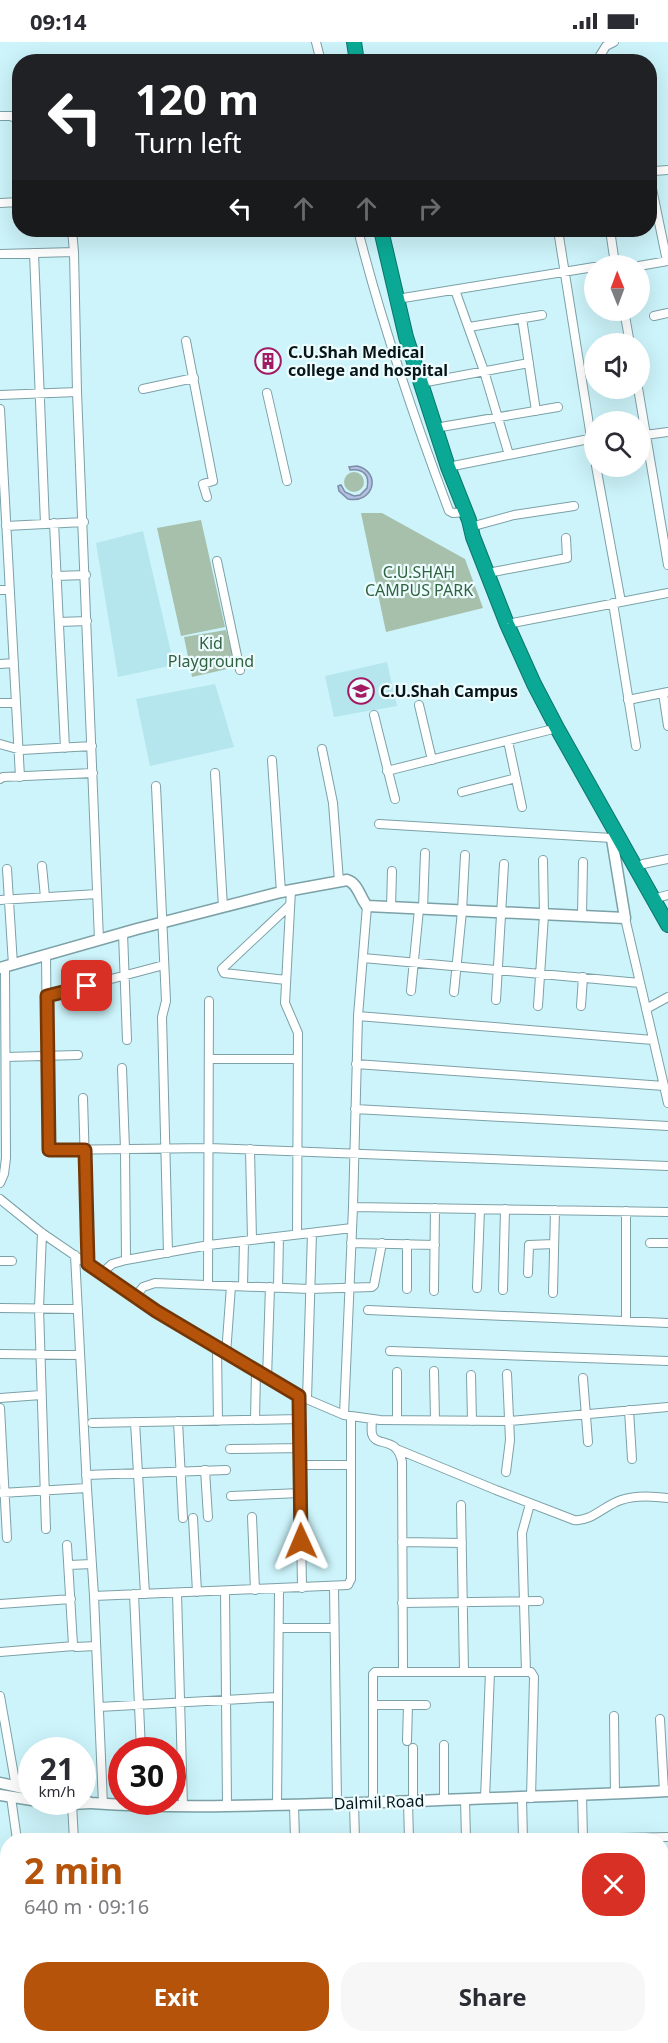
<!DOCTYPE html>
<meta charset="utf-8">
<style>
body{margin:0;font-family:"Noto Sans",sans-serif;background:#f7f7f7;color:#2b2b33;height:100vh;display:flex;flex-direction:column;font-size:22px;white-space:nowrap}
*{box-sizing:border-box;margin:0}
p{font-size:20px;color:#7c7c81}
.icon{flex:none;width:33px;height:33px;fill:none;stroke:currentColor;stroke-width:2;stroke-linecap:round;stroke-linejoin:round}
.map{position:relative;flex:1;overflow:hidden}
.details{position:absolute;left:0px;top:1791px;width:669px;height:210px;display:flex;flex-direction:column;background:#fff;border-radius:24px 24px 0 0;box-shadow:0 6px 24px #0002}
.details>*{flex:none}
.banner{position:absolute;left:12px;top:12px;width:645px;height:183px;border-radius:24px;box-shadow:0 6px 24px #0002;background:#202124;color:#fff;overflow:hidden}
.needle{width:39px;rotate:359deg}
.fabs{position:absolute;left:584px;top:213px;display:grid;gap:12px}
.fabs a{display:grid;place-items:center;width:66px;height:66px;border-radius:50%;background:#fff;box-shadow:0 6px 24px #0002;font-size:30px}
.speed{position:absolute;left:18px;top:1695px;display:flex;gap:12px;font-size:30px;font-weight:700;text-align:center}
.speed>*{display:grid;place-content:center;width:78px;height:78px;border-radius:50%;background:#fff;box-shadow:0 6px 24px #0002;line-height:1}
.speed small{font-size:15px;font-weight:400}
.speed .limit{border:9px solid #d22;background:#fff;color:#111}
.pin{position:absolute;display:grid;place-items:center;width:51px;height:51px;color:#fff;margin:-26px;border-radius:12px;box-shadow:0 3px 9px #0006}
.me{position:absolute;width:66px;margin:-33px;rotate:359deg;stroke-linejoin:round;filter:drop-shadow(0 0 4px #0008)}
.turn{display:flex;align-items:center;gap:21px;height:126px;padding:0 24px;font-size:27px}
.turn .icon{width:78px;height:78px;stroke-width:2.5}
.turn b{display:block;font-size:42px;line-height:51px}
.lanes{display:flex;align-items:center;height:57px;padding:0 24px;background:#0003;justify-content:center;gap:30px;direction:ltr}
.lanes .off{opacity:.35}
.round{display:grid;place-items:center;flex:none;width:63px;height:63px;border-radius:24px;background:#f7f7f7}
.overview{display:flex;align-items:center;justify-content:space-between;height:102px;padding:0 24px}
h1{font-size:36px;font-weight:700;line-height:45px;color:#b45309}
.primary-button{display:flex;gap:12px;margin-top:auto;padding:12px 24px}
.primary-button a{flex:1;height:69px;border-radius:24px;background:#b45309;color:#fff;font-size:24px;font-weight:700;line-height:69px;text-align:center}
.primary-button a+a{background:#f7f7f7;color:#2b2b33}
.status{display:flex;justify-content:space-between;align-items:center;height:42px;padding:0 30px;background:#fff;direction:ltr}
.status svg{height:16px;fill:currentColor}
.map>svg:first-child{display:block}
.built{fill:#b5e6ee}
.green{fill:#a7c0ab}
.water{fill:#b1c0e2;stroke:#7e8da5;stroke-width:1.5}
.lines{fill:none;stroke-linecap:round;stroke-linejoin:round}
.street-casing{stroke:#7ca1a7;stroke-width:10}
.secondary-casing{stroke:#7ca1a7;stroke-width:13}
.highway-casing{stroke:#0a7569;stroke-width:16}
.street{stroke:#fff;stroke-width:8}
.secondary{stroke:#fff;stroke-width:10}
.highway{stroke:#0ba995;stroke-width:14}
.route-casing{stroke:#753606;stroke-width:15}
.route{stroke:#b45309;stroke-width:10}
.labels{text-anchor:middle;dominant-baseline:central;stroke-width:4.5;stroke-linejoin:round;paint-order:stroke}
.poi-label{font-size:16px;font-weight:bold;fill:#071517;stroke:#ecfcff;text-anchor:start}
.park-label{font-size:16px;fill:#30623e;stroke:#ecfcff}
.street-label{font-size:16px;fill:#071517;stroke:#ecfcff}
</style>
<div class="status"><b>09:14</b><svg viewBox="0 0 49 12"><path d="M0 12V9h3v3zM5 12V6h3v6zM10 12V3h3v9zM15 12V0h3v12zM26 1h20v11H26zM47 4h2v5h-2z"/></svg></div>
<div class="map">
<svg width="668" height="2001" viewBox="0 0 668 2001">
<rect width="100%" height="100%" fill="#ccf4fa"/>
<path class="built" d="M143,489L174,623L118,635L96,501Z
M387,620L397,664L334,675L325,634Z
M215,642L234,705L150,724L136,657Z"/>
<path class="green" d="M344 440a10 10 0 1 1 20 0a10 10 0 1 1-20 0Z
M361,471H382L465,517L483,566L386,590Z
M201,478L225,585L181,594L157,486Z
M226,588L236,625L192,635L184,595Z"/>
<path class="water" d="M357,424C382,430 374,462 348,457L339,449L338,444L341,443L345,450L354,454L360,453L367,446C370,433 363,426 350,428L349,425Z"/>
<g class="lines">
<g class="street-casing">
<path id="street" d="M316,0L321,20
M596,20L606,4L614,0
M0,74H11L20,79
M650,132L654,129L668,128
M650,137L667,219
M0,161L20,160
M72,188L74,210L77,350L99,898
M358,188C382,283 414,376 449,469L453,471L466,470
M558,188L594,414
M610,188L615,222
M34,211L45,482
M0,212L74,210
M600,224L614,221L616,224
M639,224L668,219
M455,248L484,329L509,413
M397,257L594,225
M624,268L630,302
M654,274L668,271
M522,276L536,369
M469,285L542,273
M186,299L213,439L203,442L207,455
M421,341L529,321
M638,346L668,523
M143,347L194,336
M267,351L287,439
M0,353L77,350
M0,367L20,735
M435,386L558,365
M645,393L668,390
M596,424L621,560
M448,425L594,396
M54,481L65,706
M6,484L84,480
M474,484L514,473L574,464
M217,519L240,628
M493,530L567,516L566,496
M56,534L86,533
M0,548H10
M613,561L636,704
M59,580L87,579
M507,582L668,551
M0,622L14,621
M663,651L668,684
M628,658L668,650
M0,661H16
M419,663L432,718
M374,673L395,757
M508,699L522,765
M0,702L21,708L92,704
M322,707L333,761L339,839
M272,718L281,850
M387,729L557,686
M215,731L223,865
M0,737L3,735L93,731
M156,744L166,959L162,975L168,1211
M462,750L516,736
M379,782L612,796
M643,822L668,817
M42,824L45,855
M7,827L13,923
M291,848L285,961L298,991L297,1192
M660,855L668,853
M0,858L97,852
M367,864L358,974L353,1165L668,1170
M391,866L392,829
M423,867L425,811
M582,874L583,820
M625,876L668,1061
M123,891L127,998
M46,913L48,1106L51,1108L209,1106L668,1124
M363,916L640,941
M286,938L224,931L222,927L290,863
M411,949L419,867
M454,950L462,869L465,813
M47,954L164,923
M496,958L504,822
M538,964L544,873L543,818
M581,964L583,935
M646,967L668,955
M358,974L653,998
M6,1015L78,1013
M209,1017H298
M356,1022L664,1044
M122,1026L125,1107L126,1218
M83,1056L88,1222
M355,1067L668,1084
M250,1107L252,1198
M0,1141L4,1132L6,1116L5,925
M0,1157L42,1191L156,1269L290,1350L344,1373L380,1378L510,1379L668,1365
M42,1191L39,1266L46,1487
M351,1201L435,1203
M650,1201H668
M75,1213L87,1446L94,1554L103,1762
M0,1219H12
M528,1231L529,1203L554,1202
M101,1232L112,1222L126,1218L209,1203L352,1186
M208,1243L209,959
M243,1244L244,1199
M278,1245L279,1195
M477,1246L480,1167
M407,1247V1202
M503,1248L505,1167
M434,1249L435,1166
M553,1251L555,1168
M135,1255L143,1245L155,1241L310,1247L372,1245L374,1243L382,1201
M0,1266L78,1267
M368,1268L668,1281
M626,1279V1169
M217,1306L218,1379
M390,1309L668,1319
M0,1312L80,1313
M226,1312L231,1244
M434,1329L435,1378
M471,1333L472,1379
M267,1336L270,1245
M583,1336L588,1400
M299,1354L302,1546
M0,1356L41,1353
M307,1357L312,1191
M0,1366L7,1496
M629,1368L632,1417
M344,1373L353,1165
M372,1377C372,1381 371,1387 372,1392C376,1406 397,1393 402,1420L403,1630
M255,1378L256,1330
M397,1378V1330
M178,1379L183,1476
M135,1380L145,1552
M92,1381L300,1377
M230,1407L300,1406
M399,1408L496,1448L574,1478C591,1480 605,1463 621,1458C635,1453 653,1454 668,1456
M300,1423H351
M205,1428L208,1475
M506,1430L510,1398L507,1332
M86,1433L226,1428
M1,1451L87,1446
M231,1454L300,1451
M461,1463L464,1629
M252,1475L255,1548
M193,1476L197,1550
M402,1500L462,1501
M67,1503L73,1603L76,1605L96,1604
M69,1523L92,1522
M334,1545L337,1761
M225,1549L227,1763
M177,1551L183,1764
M134,1552L141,1708
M94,1554L348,1543L351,1537V1374
M402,1561L539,1559
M0,1562L71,1557
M279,1586H334
M0,1610L74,1604
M526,1630L522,1491L530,1462
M0,1654L16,1745
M373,1663H426
M99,1665L278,1655
M614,1674L615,1752
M660,1677L664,1749
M407,1699L408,1663
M444,1703V1758
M413,1706V1759
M582,1753L583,1798
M11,1755L17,1798
M522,1756L523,1798
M465,1757L466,1798
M485,1757L490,1630
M408,1759L409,1798
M373,1760V1632L375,1630H531L534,1635L531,1756
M354,1761L355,1798
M72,1762L74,1798
M294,1762L295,1798
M277,1763L279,1547
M618,1796L668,1795
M662,1843H668
M0,1868L8,1869
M0,1912L8,1913
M662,1955L668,1957
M42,1994L43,2001
M113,1994V2001
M156,1994V2001
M183,1994L184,2001
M507,1994L508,2001
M566,1994V2001
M599,1994V2001
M624,1994L625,2001
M0,1998L27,1994
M218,2000L270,1994"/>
</g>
<g class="secondary-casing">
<path id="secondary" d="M0,926L137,887L281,850L347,838C358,841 360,856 367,864L625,876L612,797L613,794H618
M0,1741L32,1748
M0,1753L32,1758
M82,1758L91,1761C180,1767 269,1763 359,1761C462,1757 565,1754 668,1749
M47,1760L72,1762L90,1761"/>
</g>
<g class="highway-casing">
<path id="highway" d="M354,0L357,20
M381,188L406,295L448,425L469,478L473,495L507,582L534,642L557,686L668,883"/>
</g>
<use href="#street" class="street"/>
<use href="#secondary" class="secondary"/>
<use href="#highway" class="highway"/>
</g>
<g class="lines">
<g class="route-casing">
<path id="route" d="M87,944L47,954L49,1108H85L88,1222L156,1269L299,1354L301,1499"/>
</g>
<use href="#route" class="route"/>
</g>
<defs>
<g id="building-ring" transform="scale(1.35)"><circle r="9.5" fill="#ecfcff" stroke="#a31962" stroke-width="1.5"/><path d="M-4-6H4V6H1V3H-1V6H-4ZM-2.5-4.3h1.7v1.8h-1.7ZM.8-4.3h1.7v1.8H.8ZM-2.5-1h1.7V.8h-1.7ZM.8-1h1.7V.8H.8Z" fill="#a31962"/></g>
<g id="university-ring" transform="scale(1.35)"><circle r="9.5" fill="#ecfcff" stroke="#a31962" stroke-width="1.5"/><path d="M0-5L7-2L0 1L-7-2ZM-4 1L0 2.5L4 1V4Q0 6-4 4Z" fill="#a31962"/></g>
</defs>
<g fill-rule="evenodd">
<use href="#building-ring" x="268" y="319"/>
<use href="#university-ring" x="361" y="649"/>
</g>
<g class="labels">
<g class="poi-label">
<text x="288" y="310">C.U.Shah Medical<tspan x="288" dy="18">college and hospital</tspan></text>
<text x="380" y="649">C.U.Shah Campus</text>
</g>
<g class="park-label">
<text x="419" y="530">C.U.SHAH<tspan x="419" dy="18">CAMPUS PARK</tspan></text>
<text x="211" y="601">Kid<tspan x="211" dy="18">Playground</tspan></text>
</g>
<g class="street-label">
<text transform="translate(379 1760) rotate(-2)">Dalmil Road</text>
</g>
</g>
</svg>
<div class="fabs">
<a><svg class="needle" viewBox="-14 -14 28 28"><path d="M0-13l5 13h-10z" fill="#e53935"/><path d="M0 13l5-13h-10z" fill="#7c7c81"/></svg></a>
<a><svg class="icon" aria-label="sound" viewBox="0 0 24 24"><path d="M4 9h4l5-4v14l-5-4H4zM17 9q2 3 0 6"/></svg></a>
<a><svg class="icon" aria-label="search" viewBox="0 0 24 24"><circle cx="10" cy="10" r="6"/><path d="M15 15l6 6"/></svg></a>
</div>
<div class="speed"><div>21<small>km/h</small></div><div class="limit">30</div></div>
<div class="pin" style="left:87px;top:944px;background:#d93025"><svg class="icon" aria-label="arrive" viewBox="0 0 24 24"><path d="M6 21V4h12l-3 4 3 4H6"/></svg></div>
<svg class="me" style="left:301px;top:1499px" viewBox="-20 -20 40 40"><path d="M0-17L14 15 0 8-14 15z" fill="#b45309" stroke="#fff" stroke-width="4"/></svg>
<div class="banner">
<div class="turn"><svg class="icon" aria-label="left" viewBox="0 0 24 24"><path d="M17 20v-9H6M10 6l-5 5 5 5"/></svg><div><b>120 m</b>Turn left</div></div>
<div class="lanes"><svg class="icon" aria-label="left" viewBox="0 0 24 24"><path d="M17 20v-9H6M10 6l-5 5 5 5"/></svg><svg class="icon off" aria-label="ahead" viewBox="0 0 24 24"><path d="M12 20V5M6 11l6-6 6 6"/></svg><svg class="icon off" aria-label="ahead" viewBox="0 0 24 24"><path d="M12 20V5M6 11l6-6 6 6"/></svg><svg class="icon off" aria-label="right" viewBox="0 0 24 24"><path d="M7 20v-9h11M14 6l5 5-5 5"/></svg></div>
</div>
<section class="details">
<div class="overview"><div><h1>2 min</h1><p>640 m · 09:16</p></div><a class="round" style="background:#d93025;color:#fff"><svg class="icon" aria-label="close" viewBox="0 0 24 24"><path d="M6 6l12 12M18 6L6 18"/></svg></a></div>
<div class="primary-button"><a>Exit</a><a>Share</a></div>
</section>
</div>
